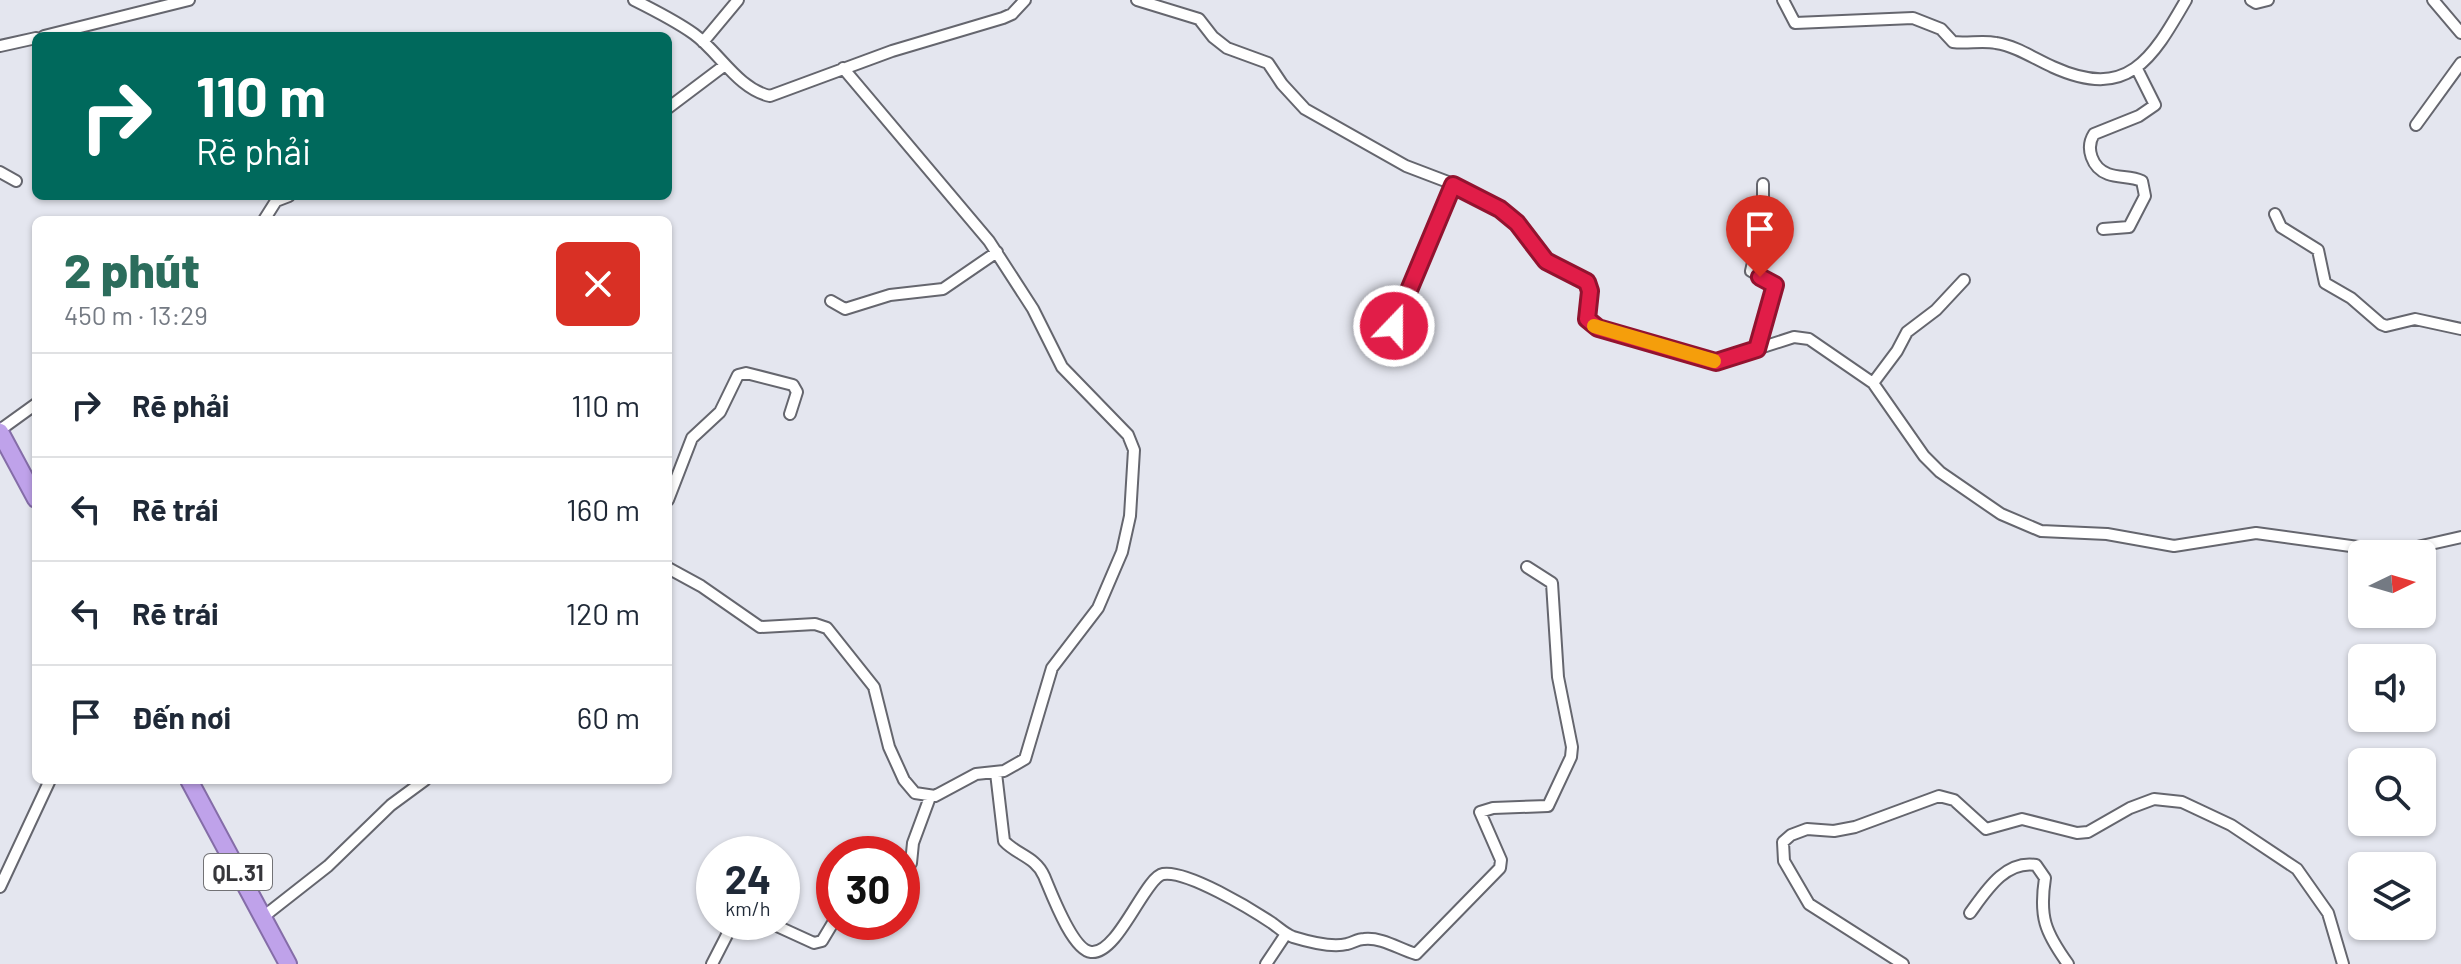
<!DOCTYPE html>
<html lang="vi">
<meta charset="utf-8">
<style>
body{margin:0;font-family:Barlow,sans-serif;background:#f2f2f3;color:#1f2937;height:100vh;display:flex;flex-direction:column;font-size:30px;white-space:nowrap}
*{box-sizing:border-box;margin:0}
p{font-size:26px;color:#747a83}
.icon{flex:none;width:44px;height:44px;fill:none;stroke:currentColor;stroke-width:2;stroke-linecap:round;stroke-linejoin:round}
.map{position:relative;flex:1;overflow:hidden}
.drawer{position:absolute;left:32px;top:216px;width:640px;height:568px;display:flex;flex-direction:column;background:#fff;border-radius:12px;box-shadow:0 2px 6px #0004}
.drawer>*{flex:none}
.top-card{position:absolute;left:32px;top:32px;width:640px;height:168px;border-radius:12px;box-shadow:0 2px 6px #0004;background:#00695c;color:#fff;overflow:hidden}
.needle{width:52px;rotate:85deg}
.controls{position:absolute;left:2348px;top:540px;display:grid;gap:16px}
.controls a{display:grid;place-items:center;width:88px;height:88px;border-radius:12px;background:#fff;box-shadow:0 2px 6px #0004;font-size:40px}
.speed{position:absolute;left:696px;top:836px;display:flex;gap:16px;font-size:40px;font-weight:700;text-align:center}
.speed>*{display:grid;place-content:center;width:104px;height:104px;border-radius:50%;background:#fff;box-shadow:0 2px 6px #0004;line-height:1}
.speed small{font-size:20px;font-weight:400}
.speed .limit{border:12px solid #d22;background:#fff;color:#111}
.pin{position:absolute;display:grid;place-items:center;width:68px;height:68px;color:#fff;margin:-82px -34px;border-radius:50% 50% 50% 0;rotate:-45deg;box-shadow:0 0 8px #0007}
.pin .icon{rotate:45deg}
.me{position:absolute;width:88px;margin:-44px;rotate:22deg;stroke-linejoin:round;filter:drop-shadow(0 0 6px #0008)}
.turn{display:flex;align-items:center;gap:28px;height:168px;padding:0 32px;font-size:36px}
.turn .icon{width:104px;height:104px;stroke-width:2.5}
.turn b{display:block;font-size:56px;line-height:68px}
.round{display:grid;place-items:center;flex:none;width:84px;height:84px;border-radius:12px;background:#f2f2f3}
.summary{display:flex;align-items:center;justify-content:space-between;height:136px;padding:0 32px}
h1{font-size:48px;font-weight:800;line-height:60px;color:#2c6d5c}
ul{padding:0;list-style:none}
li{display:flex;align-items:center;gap:24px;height:104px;padding:0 32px;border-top:2px solid #e0e1e3}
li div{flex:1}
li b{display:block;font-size:30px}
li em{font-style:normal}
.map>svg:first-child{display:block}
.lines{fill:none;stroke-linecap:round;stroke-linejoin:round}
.minor-casing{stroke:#65666e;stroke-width:14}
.trunk-casing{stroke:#856da8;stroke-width:20}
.minor{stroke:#fff;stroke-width:10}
.trunk{stroke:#bfa2ea;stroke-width:16}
.route-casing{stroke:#92132f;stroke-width:20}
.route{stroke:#e11d48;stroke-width:14}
.slow{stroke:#f59e0b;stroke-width:14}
.labels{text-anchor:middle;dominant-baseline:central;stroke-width:6;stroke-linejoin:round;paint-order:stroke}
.shield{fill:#fff;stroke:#727275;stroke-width:2}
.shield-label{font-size:22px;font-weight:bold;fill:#36363a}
</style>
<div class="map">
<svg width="2461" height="964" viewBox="0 0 2461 964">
<rect width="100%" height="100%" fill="#e4e6ef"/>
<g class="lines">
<g class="minor-casing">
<path id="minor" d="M634,0C654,10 676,21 694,34C719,52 738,89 770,96L892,51L1003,18L1012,14L1025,0
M1137,0L1199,19L1213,37L1227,48L1268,63L1282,84L1305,109L1406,166L1448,182L1500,209L1517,223L1546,261L1556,269L1587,282L1590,291L1586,314L1594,326L1716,362L1794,337L1809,339L1873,383L1924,456L1940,472L2001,514L2041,531L2107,534L2174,546L2256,533L2380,550H2404L2461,537
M1783,0L1795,23L1913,18L1941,29L1953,42C1967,44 1982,40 1996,43C2016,46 2035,59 2053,67C2128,101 2152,59 2186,0
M2251,0L2256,3L2268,0
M2433,0L2461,33
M44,36L189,0
M703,42L738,0
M0,46L36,38
M668,108L725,65
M2416,125L2461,63
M0,172L16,181
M2275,214L2281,227L2318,250L2325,283L2351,298L2381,324L2386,326L2415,319L2461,329
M264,220L276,201L289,196
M2103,229L2129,227L2145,196L2142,181C2131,176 2119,178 2108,174C2092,168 2085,148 2094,134L2139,116L2155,105L2137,69
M831,301L845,309L890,295L943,289L997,252
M1394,326L1453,185
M1757,349L1775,285L1751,271L1763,219V184
M1873,383L1897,351L1907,332L1936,310L1964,280
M0,430L36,404
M668,500L692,438L720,412L738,375L746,373L793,385L797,392L790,414
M668,568L701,586L760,627L815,624L827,628L874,687L889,747L904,780L915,793L935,796L976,774L1004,771L1025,759L1052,668L1098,608L1122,552L1130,516L1134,450L1128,435L1062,367L1033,309L989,241L843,68
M996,773L1004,841C1017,855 1036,857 1044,876C1051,892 1072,950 1091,952C1118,955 1145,877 1163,874C1187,870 1251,909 1272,923C1279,928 1285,934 1293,937C1306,941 1332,948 1347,944C1353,943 1357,939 1364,939C1382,937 1399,949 1416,954L1500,868L1501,860L1480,812L1493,808L1548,806L1571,757L1572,747L1558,677L1552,583L1527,567
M902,874L911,863L913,843L930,797
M0,887L50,780
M1970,913C1986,891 2005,860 2036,865L2045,878C2039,917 2045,932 2068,964
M263,917L328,866L391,805L425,780
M768,922L814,943L822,941L834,921
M712,964L730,929L739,922
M1266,964L1286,934
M1903,964L1809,904L1784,861L1783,842L1791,835L1807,829L1834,831L1855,827L1939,796L1954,800L1986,829L2022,819L2077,833L2088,832L2130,808L2154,799L2182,802L2231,825L2297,869L2328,913L2343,964"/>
</g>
<g class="trunk-casing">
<path id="trunk" d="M0,432L36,499
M189,780L288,964"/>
</g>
<use href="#minor" class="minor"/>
<use href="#trunk" class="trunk"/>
</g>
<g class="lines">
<g class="route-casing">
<path id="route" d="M1394,326L1453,185L1500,209L1517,223L1546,261L1587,282L1590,291L1587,319L1598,328L1716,362L1757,349L1775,285L1760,277"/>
</g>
<use href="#route" class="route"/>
<path class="slow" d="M1594,326L1714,361"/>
</g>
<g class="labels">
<rect class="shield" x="204" y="854" width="68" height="36" rx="6"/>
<g class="shield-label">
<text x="238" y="872">QL.31</text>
</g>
</g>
</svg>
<div class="controls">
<a><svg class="needle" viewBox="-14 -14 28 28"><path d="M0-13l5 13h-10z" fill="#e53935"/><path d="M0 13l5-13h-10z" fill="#747a83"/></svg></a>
<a><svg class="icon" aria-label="sound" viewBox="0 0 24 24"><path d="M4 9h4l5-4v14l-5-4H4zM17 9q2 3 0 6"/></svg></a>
<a><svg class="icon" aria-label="search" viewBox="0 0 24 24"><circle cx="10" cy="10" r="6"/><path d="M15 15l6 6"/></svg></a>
<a><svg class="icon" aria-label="layers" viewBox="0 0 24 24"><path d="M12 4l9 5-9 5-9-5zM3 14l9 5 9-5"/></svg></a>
</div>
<div class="speed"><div>24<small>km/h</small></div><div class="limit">30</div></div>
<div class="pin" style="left:1760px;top:277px;background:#d93025"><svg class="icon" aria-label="arrive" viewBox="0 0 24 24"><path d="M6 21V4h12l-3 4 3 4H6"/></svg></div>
<svg class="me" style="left:1394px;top:326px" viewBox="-20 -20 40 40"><circle r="17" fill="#e11d48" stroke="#fff" stroke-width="3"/><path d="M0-11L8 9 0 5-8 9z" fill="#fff"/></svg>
<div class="top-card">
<div class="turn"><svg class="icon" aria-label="right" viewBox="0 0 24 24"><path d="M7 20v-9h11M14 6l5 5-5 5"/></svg><div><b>110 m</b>Rẽ phải</div></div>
</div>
<section class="drawer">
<div class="summary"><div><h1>2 phút</h1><p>450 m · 13:29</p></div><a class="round" style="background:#d93025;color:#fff"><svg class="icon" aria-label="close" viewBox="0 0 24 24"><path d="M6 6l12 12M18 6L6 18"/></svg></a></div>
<ul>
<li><svg class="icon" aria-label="right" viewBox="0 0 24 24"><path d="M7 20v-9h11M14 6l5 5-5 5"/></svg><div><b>Rẽ phải</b></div><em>110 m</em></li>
<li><svg class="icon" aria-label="left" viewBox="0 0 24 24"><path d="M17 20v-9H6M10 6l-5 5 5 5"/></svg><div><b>Rẽ trái</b></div><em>160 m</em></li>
<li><svg class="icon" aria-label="left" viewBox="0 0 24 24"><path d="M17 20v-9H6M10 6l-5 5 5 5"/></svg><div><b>Rẽ trái</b></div><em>120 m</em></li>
<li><svg class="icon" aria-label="arrive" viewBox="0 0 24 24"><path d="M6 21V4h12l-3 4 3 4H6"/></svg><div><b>Đến nơi</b></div><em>60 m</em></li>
</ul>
</section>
</div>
